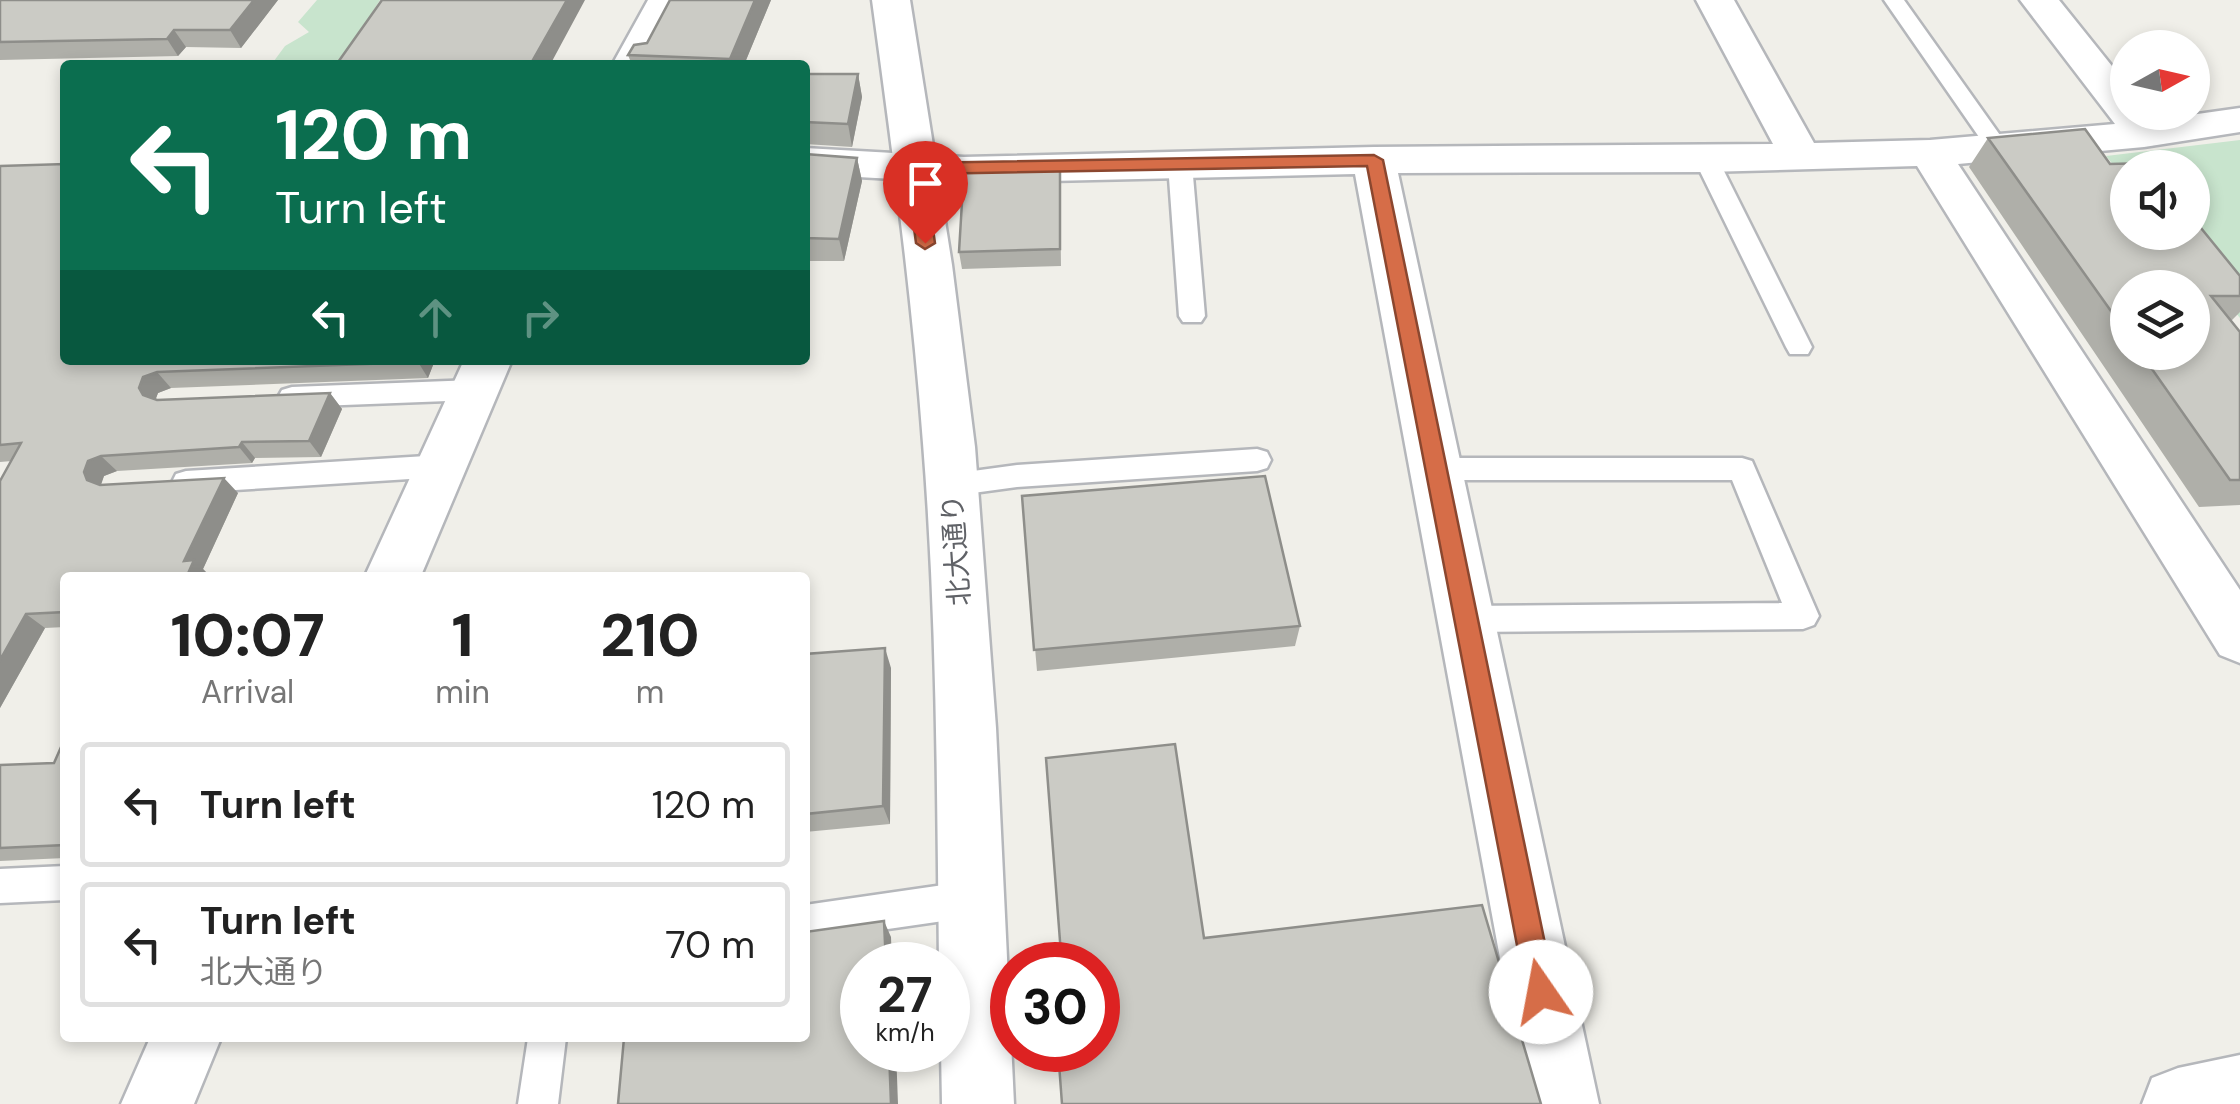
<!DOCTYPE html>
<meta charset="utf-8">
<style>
body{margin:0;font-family:"DM Sans","Noto Sans JP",sans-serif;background:#f6f6f6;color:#222;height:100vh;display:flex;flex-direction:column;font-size:38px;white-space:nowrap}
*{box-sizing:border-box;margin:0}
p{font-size:32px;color:#767676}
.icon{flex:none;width:55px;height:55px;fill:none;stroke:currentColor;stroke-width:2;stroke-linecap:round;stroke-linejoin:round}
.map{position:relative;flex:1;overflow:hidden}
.details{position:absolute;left:60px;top:572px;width:750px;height:470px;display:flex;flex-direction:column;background:#fff;border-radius:10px;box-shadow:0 5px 15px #0003}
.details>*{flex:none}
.banner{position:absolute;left:60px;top:60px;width:750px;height:305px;border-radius:10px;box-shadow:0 5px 15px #0003;background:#0b6e4f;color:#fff;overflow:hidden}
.needle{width:65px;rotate:82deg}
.tools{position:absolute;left:2110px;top:30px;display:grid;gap:20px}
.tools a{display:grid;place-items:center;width:100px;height:100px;border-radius:50%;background:#fff;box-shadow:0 5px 15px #0003;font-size:50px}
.speed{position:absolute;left:840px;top:942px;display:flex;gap:20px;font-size:50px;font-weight:700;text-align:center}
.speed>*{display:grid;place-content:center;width:130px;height:130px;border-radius:50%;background:#fff;box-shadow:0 5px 15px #0003;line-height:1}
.speed small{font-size:25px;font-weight:400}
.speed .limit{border:15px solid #d22;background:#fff;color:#111}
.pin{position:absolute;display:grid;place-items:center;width:85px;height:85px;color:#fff;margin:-102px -42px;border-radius:50% 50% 50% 0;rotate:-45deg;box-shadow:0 0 10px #0007}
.pin .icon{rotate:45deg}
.me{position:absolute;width:110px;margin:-55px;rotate:348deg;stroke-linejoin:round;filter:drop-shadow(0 0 8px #0008)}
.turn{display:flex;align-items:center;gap:35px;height:210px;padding:0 50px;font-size:45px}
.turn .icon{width:130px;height:130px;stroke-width:2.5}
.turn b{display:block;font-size:70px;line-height:85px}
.lanes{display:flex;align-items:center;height:95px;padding:0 50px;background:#0003;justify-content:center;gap:50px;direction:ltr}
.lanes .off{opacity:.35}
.eta{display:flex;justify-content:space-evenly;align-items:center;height:170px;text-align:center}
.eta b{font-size:60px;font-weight:800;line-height:70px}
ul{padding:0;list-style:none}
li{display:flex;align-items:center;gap:30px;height:125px;margin:0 20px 15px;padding:0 30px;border:5px solid #e0e0e0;border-radius:10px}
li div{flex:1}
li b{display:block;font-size:38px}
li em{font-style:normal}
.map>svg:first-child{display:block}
.green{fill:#c8e4cd}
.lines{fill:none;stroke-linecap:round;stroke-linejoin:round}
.service-casing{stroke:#b5b7bb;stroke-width:5}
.minor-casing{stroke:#b5b7bb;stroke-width:5}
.tertiary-casing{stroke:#b5b7bb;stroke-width:5}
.service{fill:#fff;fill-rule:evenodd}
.minor{fill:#fff;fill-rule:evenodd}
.tertiary{fill:#fff;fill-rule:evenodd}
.wall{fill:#afafa9;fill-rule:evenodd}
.shaded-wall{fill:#8e8e8a}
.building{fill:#cbcbc5;stroke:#8e8e8a;stroke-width:2.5}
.route{fill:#d66d48;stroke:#8b472f;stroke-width:2.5}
.labels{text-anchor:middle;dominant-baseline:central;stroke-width:8;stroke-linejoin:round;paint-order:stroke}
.street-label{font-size:28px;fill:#606267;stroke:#fff}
</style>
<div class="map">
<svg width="2240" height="1104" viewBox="0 0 2240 1104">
<rect width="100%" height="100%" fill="#f0efe9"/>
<path class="green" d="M317,0H380L339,65H271L285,46L309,32L298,22Z
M2240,140V318L2169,233L2192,232V168H2128L2127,182L2106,156Z"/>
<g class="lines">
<g class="service-casing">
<path id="service" d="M1884,0H1904L2007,145L2004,150H1988Z
M1706,152L1718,159L1812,347L1808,354H1790L1786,347L1694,159Z
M1180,157L1192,164L1205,316L1201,322H1183L1179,316L1168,164Z
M474,380L484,383L488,390L484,397L474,400L292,407L282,404L278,397L282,390L292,387Z
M1257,449L1267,452L1271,460L1267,468L1257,471L1017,487L951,496L941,493L937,485L941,477L951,474L1017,465Z
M442,455L452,458L456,466L452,474L442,477L186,493L176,490L172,482L176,474L186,471Z
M1433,458H1742L1752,461L1819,616L1814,625L1803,629L1465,632L1454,628L1449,619L1454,610L1465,606L1782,603L1732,480H1433L1423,477L1419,469L1423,461Z
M65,866V900L0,903V869Z
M971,881L984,887L989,899L984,911L971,917L805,941V905Z
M528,1038H566L558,1104H518Z"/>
</g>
<g class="minor-casing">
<path id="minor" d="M648,0H686L652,65H612Z
M1696,0H1734L1814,143L1930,140L2115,124L2020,0H2059L2128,86V112H2149L2155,120L2240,108V132L2144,147L1958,164L2240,590V663L2220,655L1917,166L1706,172L1398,173L1599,1104H1527L1355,174L964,183L805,174V148L964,157L1374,147L1773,144Z
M464,360H512L420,578H364Z
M150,1038H221L194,1104H121Z"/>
</g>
<g class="tertiary-casing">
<path id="tertiary" d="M872,0H910L952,265L975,447L996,728L1014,1104H942L941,1050H948V965H939C937,791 937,617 923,443C912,295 892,148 872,0Z
M2240,1055V1104H2142L2152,1078L2178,1068Z"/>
</g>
<use href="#service" class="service"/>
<use href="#minor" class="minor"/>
<use href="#tertiary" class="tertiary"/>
</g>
<path class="wall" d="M0,0H278L241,48L186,47L178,56L0,60Z
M670,0H771L744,65H632L628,55L647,43Z
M805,74H858L862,97L852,147L805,144Z
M1988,138L2110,164L2240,276V312L2231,321L2240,332V505L2199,507L1969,167ZM2128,288L2192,352H2128Z
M805,154L857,158L862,181L844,261H805Z
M0,166L65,360H435L428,378L171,388L158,393L155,400L330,393L342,409L321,457L255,458L252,463L117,471L104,476L100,485L238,493L203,569L209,575L65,578V627L45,628L0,708L12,461L0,462Z
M1060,185L1061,266L962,269L959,252Z
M1022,496L1300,626L1295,646L1037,671Z
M805,654L891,668L890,824L805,832Z
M65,738V858L0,861V765L54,763Z"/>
<path class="shaded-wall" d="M254,0H278L241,48L230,30Z
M567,0H585L550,65H530Z
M755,0H771L744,65H732L730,59Z
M174,30L186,47L178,56L167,39Z
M858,74L862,97L852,147L848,124Z
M857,158L862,181L844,261L839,239Z
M419,360H435L428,378L418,362Z
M157,372L171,388L158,393L154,404L143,395L139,388L143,377Z
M330,393L342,409L321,457L309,441Z
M242,442L255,458L252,463L239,447Z
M101,456L117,471L104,476L100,488L87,480L84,472L88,461Z
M224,478L238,493L203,569L209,575L208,578H186L184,561Z
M26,614L45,628L0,708V660Z
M885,648L891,668L890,824L883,806Z
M884,921L891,937L892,965H886Z
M889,1050H896L898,1104H891Z"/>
<path class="building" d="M0,0H254L230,30H174L167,39L0,42Z
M382,0H567L530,65H336Z
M670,0H755L730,59L628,55L634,45L647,43Z
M805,74H858L848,124L805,122Z
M2085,129L2110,164L2149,163L2153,168H2128V232H2192V217L2240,276V296H2211L2240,332V480H2230L2140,352H2192V288H2128V335L1988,138Z
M805,154L857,158L839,239L805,238Z
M65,164V360H419L418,362L157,372L143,377L139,388L143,395L157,400L330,393L309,441L242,442L239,447L101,456L88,461L84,472L87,480L100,485L224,478L184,561L194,560L186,578H65V612L26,614L0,660V481L21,443L0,445V166Z
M1060,167V249L959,252L964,169Z
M1265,476L1300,626L1034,650L1022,496Z
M885,648L883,806L805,814V654Z
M65,738V845L0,848V765L54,763Z
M1175,744L1204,938L1482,905L1541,1104H1062L1058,1050H1098V965H1051L1050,956L1061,954L1046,758Z
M884,921L886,965H862V1050H889L891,1104H618L624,1038H805V932Z"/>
<path class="route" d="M1374,155L1383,160L1555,992L1551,1002L1541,1006L1531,1002L1526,992L1367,166L925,174L935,243L925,249L916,243L906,168L915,163Z"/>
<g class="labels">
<g class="street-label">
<text transform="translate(956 550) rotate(-94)">北大通り</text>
</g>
</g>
</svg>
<div class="tools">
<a><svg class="needle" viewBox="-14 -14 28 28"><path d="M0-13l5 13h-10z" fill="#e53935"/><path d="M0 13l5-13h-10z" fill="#767676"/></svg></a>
<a><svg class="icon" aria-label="sound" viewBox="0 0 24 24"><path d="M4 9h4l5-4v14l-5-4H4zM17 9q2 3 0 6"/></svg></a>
<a><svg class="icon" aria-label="layers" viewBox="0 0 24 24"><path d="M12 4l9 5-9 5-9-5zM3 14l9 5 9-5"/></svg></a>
</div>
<div class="speed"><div>27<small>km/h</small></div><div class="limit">30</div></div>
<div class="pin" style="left:925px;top:243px;background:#d93025"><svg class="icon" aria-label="arrive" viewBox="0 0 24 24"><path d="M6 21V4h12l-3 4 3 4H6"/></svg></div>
<svg class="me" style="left:1541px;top:992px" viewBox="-20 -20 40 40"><circle r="19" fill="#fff"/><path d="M0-13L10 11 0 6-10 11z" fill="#d66d48"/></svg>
<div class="banner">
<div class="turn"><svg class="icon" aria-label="left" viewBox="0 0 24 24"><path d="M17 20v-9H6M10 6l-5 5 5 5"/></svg><div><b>120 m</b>Turn left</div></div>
<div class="lanes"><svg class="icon" aria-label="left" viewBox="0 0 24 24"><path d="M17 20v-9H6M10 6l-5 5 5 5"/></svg><svg class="icon off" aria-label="ahead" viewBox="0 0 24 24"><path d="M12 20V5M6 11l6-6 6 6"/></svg><svg class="icon off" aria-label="right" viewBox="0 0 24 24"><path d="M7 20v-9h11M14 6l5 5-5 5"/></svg></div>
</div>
<section class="details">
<div class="eta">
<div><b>10:07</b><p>Arrival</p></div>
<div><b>1</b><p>min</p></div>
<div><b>210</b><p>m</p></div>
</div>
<ul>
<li><svg class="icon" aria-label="left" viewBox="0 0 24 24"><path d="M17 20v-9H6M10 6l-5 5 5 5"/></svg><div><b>Turn left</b></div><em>120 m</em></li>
<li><svg class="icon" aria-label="left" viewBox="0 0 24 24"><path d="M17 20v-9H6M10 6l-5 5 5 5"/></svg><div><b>Turn left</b><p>北大通り</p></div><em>70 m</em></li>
</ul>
</section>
</div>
